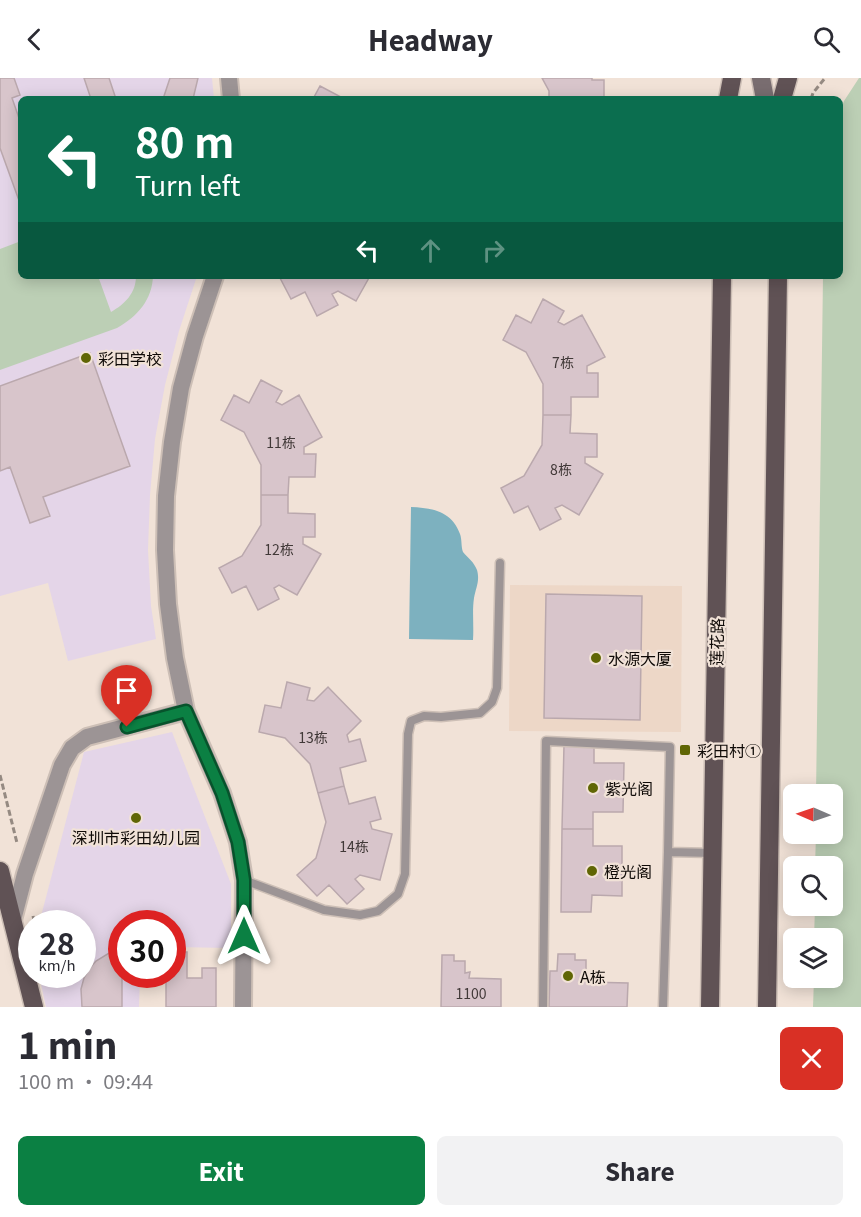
<!DOCTYPE html>
<meta charset="utf-8">
<style>
body{margin:0;font-family:Georgia,"Noto Sans SC",serif;background:#f2f2f3;color:#2b2b33;height:100vh;display:flex;flex-direction:column;font-size:22px;white-space:nowrap}
*{box-sizing:border-box;margin:0}
p{font-size:20px;color:#7c7c81}
.icon{flex:none;width:33px;height:33px;fill:none;stroke:currentColor;stroke-width:2;stroke-linecap:round;stroke-linejoin:round}
.map{position:relative;height:929px;overflow:hidden}
.details{display:flex;flex-direction:column;background:#fff;flex:1}
.details>*{flex:none}
.top-card{position:absolute;left:18px;top:18px;width:825px;height:183px;border-radius:9px;box-shadow:0 3px 15px #0003;background:#0b6e4f;color:#fff;overflow:hidden}
.needle{width:39px;rotate:272deg}
.tools{position:absolute;left:783px;top:706px;display:grid;gap:12px}
.tools a{display:grid;place-items:center;width:60px;height:60px;border-radius:9px;background:#fff;box-shadow:0 3px 15px #0003;font-size:30px}
.speed{position:absolute;left:18px;top:832px;display:flex;gap:12px;font-size:30px;font-weight:700;text-align:center}
.speed>*{display:grid;place-content:center;width:78px;height:78px;border-radius:50%;background:#fff;box-shadow:0 3px 15px #0003;line-height:1}
.speed small{font-size:15px;font-weight:400}
.speed .limit{border:9px solid #d22;background:#fff;color:#111}
.pin{position:absolute;display:grid;place-items:center;width:51px;height:51px;color:#fff;margin:-62px -26px;border-radius:50% 50% 50% 0;rotate:-45deg;box-shadow:0 0 6px #0007}
.pin .icon{rotate:45deg}
.me{position:absolute;width:66px;margin:-33px;rotate:0deg;stroke-linejoin:round;filter:drop-shadow(0 0 4px #0008)}
.turn{display:flex;align-items:center;gap:21px;height:126px;padding:0 18px;font-size:27px}
.turn .icon{width:78px;height:78px;stroke-width:2.5}
.turn b{display:block;font-size:42px;line-height:51px}
.lanes{display:flex;align-items:center;height:57px;padding:0 18px;background:#0003;justify-content:center;gap:30px;direction:ltr}
.lanes .off{opacity:.35}
.round{display:grid;place-items:center;flex:none;width:63px;height:63px;border-radius:9px;background:#f2f2f3}
.summary{display:flex;align-items:center;justify-content:space-between;height:102px;padding:0 18px}
h1{font-size:36px;font-weight:800;line-height:45px}
.action{display:flex;gap:12px;margin-top:auto;padding:12px 18px}
.action a{flex:1;height:69px;border-radius:9px;background:#0b8043;color:#fff;font-size:24px;font-weight:800;line-height:69px;text-align:center}
.action a+a{background:#f2f2f3;color:#2b2b33}
header{display:flex;justify-content:space-between;align-items:center;height:78px;padding:0 18px;background:#fff;font-size:27px;font-weight:800}
.map>svg:first-child{display:block}
.built{fill:#edd7c7}
.education{fill:#e4d5e8}
.green{fill:#bccfb5}
.water{fill:#7db1bf}
.building{fill:#d8c5cb;stroke:#baa8ad;stroke-width:1.5}
.lines{fill:none;stroke-linecap:round;stroke-linejoin:round}
.lane-casing{stroke:#cdbfb6;stroke-width:11}
.street-casing{stroke:#cdbfb6;stroke-width:20}
.secondary-casing{stroke:#cdbfb6;stroke-width:21}
.primary-casing{stroke:#cdbfb6;stroke-width:21}
.path{stroke:#958a82;stroke-width:3;stroke-dasharray:6 3;stroke-linecap:butt}
.lane{stroke:#9c9495;stroke-width:8}
.street{stroke:#9c9495;stroke-width:16}
.secondary{stroke:#796d70;stroke-width:18}
.primary{stroke:#605255;stroke-width:18}
.route-casing{stroke:#07532c;stroke-width:15}
.route{stroke:#0b8043;stroke-width:10}
.poi-dot{fill:#606604;stroke:#f1e2d7;stroke-width:2}
.labels{text-anchor:middle;dominant-baseline:central;stroke-width:4.5;stroke-linejoin:round;paint-order:stroke}
.number-label{font-size:14px;fill:#413938}
.poi-label{font-size:16px;fill:#0f0a07;stroke:#f1e2d7;text-anchor:start}
.street-label{font-size:16px;fill:#0f0a07;stroke:#f1e2d7}
</style>
<header><svg class="icon" aria-label="back" viewBox="0 0 24 24"><path d="M15 5l-7 7 7 7"/></svg>Headway<svg class="icon" aria-label="search" viewBox="0 0 24 24"><circle cx="10" cy="10" r="6"/><path d="M15 15l6 6"/></svg></header>
<div class="map">
<svg width="861" height="929" viewBox="0 0 861 929">
<rect width="100%" height="100%" fill="#f1e2d7"/>
<path class="built" d="M510,507L682,508L681,654L509,653Z"/>
<path class="education" d="M0,0H212L214,21H21V198H197L179,253L165,307L155,361L150,417L148,472L151,528L156,561L68,583L48,505L0,518Z
M172,654L231,806V870L173,869L172,846H122V897H140L139,929H46L39,897H82V846H39L84,674Z"/>
<path class="green" d="M859,0H861V929H813L814,900H832V861H814L815,828H832V789H815L816,756H832V717H816L823,198H840V34L844,23Z
M21,163V198H98L111,234C125,226 136,215 136,198H153C152,222 138,238 117,250L0,292V171Z"/>
<path class="water" d="M411,429C432,430 452,433 460,456C462,461 461,469 463,474C468,480 474,484 477,492C480,503 476,509 474,520C472,533 474,548 473,562L409,561Z"/>
<path class="building" d="M0,0H14L20,17L12,20L21,46V128L0,70Z
M84,0H109L116,21H91Z
M170,0H198L193,21H163Z
M542,0H592V2H604V21H549V13Z
M320,8L341,19L340,21H313Z
M279,198H370L356,223L338,213L332,216L338,227L317,238L305,214L291,221Z
M543,221L564,233L558,244L564,247L582,237L605,279L587,288V295H598V319H571V337H543V306L526,274L503,262L516,237L531,245Z
M90,275L130,388L43,419L50,438L30,445L10,389L0,393V308Z
M261,302L282,313L276,324L282,327L299,317L322,359L304,369V376H316L315,399H289L288,417H261V387L244,354L221,342L234,317L249,325Z
M543,337H571L570,355L597,356V379H585V385L603,396L579,437L562,427L555,430L561,441L540,452L528,428L514,435L501,410L524,398L542,367Z
M261,417H288V435L315,436V459H303V466L321,476L297,517L279,507L274,510L279,521L258,532L246,508L232,515L219,490L242,478L261,447Z
M546,516L642,518L640,642L544,640Z
M287,604L310,610L307,622L314,623L328,609L361,643L347,657L349,664L360,661L366,683L340,690L344,708L318,715L310,686L285,660L259,654L265,627L281,630Z
M564,667L594,668V685H624L623,734H593V751H562Z
M344,708L349,726L375,719L381,741L370,744L372,751L392,756L380,802L360,797L355,801L364,811L347,826L329,807L317,818L297,797L316,780L326,744L318,715Z
M562,751H593V768H622V818L592,817L591,834H561Z
M114,872H122V929H82L81,911L84,900L89,891L96,883Z
M172,874H187V900H202V890H216V929H166V904H161V897H172Z
M558,876H575V882H586V904L628,905L627,929H549L550,893H557Z
M442,877H454V883H465V895L470,894L469,900L501,901V929H441Z"/>
<g class="lines">
<g class="lane-casing">
<path id="lane" d="M244,802L324,832L360,837L378,833L398,816L405,796L408,656L411,643L424,638L441,639L480,635L492,624L497,610L500,485
M543,929L546,663L670,669L668,774L713,775
M663,929L668,774"/>
</g>
<g class="street-casing">
<path id="street" d="M229,0L231,21
M215,198L195,258L181,310L172,364L166,418L165,472L168,526L175,580L186,633L222,715L238,764L244,802L243,929
M13,842L25,796L62,687L72,670L87,659L186,633"/>
</g>
<g class="secondary-casing">
<path id="secondary" d="M761,0L765,21"/>
</g>
<g class="primary-casing">
<path id="primary" d="M728,21L732,0
M782,21L788,0
M0,793L34,929
M710,929L722,198
M767,929L778,198"/>
</g>
<path class="path" d="M811,21L813,15L825,0
M0,697L17,765
M33,838L35,846"/>
<use href="#lane" class="lane"/>
<use href="#street" class="street"/>
<use href="#secondary" class="secondary"/>
<use href="#primary" class="primary"/>
</g>
<g class="lines">
<g class="route-casing">
<path id="route" d="M127,649L186,633L222,715L238,764L244,802V858"/>
</g>
<use href="#route" class="route"/>
</g>
<g class="poi-dot">
<circle cx="86" cy="280" r="6"/>
<circle cx="596" cy="580" r="6"/>
<rect x="679" y="666" width="12" height="12" rx="3"/>
<circle cx="593" cy="710" r="6"/>
<circle cx="136" cy="740" r="6"/>
<circle cx="592" cy="793" r="6"/>
<circle cx="568" cy="898" r="6"/>
</g>
<g class="labels">
<g class="number-label">
<text x="563" y="284">7栋</text>
<text x="281" y="364">11栋</text>
<text x="561" y="391">8栋</text>
<text x="279" y="471">12栋</text>
<text x="313" y="659">13栋</text>
<text x="354" y="768">14栋</text>
<text x="471" y="915">1100</text>
</g>
<g class="poi-label">
<text x="98" y="280">彩田学校</text>
<text x="608" y="580">水源大厦</text>
<text x="697" y="672">彩田村①</text>
<text x="605" y="710">紫光阁</text>
<text x="136" y="759" text-anchor="middle">深圳市彩田幼儿园</text>
<text x="604" y="793">橙光阁</text>
<text x="580" y="898">A栋</text>
</g>
<g class="street-label">
<text transform="translate(716 564) rotate(-89)">莲花路</text>
</g>
</g>
</svg>
<div class="tools">
<a><svg class="needle" viewBox="-14 -14 28 28"><path d="M0-13l5 13h-10z" fill="#e53935"/><path d="M0 13l5-13h-10z" fill="#7c7c81"/></svg></a>
<a><svg class="icon" aria-label="search" viewBox="0 0 24 24"><circle cx="10" cy="10" r="6"/><path d="M15 15l6 6"/></svg></a>
<a><svg class="icon" aria-label="layers" viewBox="0 0 24 24"><path d="M12 4l9 5-9 5-9-5zM3 14l9 5 9-5"/></svg></a>
</div>
<div class="speed"><div>28<small>km/h</small></div><div class="limit">30</div></div>
<div class="pin" style="left:127px;top:649px;background:#d93025"><svg class="icon" aria-label="arrive" viewBox="0 0 24 24"><path d="M6 21V4h12l-3 4 3 4H6"/></svg></div>
<svg class="me" style="left:244px;top:858px" viewBox="-20 -20 40 40"><path d="M0-17L14 15 0 8-14 15z" fill="#0b8043" stroke="#fff" stroke-width="4"/></svg>
<div class="top-card">
<div class="turn"><svg class="icon" aria-label="left" viewBox="0 0 24 24"><path d="M17 20v-9H6M10 6l-5 5 5 5"/></svg><div><b>80 m</b>Turn left</div></div>
<div class="lanes"><svg class="icon" aria-label="left" viewBox="0 0 24 24"><path d="M17 20v-9H6M10 6l-5 5 5 5"/></svg><svg class="icon off" aria-label="ahead" viewBox="0 0 24 24"><path d="M12 20V5M6 11l6-6 6 6"/></svg><svg class="icon off" aria-label="right" viewBox="0 0 24 24"><path d="M7 20v-9h11M14 6l5 5-5 5"/></svg></div>
</div>
</div>
<section class="details">
<div class="summary"><div><h1>1 min</h1><p>100 m · 09:44</p></div><a class="round" style="background:#d93025;color:#fff"><svg class="icon" aria-label="close" viewBox="0 0 24 24"><path d="M6 6l12 12M18 6L6 18"/></svg></a></div>
<div class="action"><a>Exit</a><a>Share</a></div>
</section>
